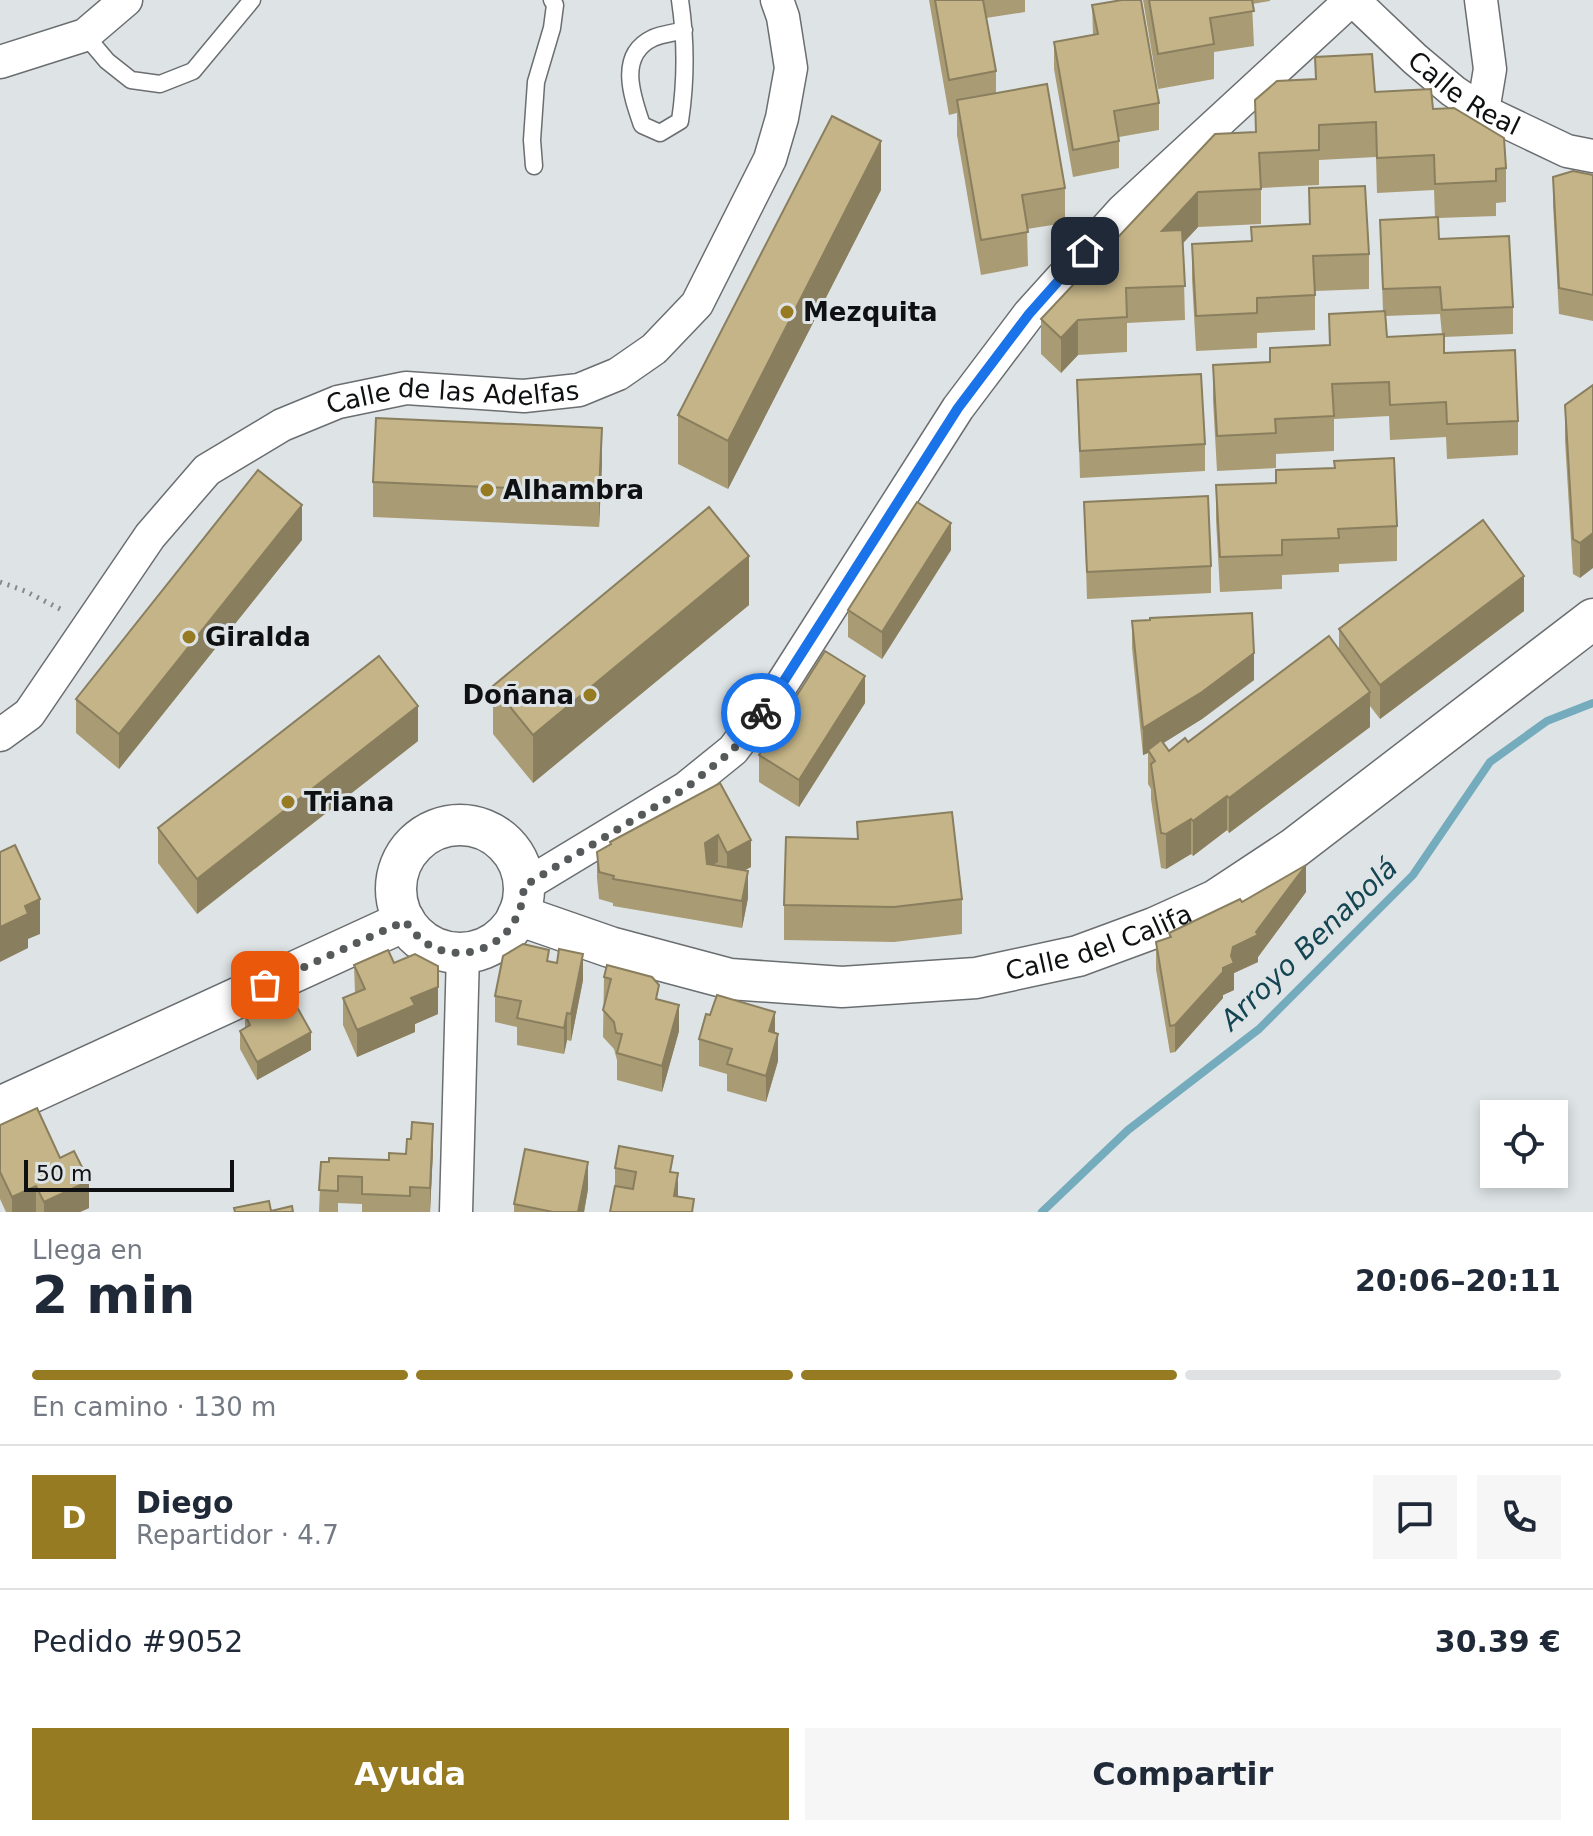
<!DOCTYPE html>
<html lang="es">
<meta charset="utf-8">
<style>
body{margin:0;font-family:"DejaVu Sans",sans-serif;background:#f6f6f7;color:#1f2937;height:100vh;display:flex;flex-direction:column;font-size:30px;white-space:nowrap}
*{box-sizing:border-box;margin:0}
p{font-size:26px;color:#747a83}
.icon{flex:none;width:44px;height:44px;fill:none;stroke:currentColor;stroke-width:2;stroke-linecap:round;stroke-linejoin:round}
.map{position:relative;height:1212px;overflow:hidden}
.drawer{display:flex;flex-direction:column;background:#fff;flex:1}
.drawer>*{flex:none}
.fabs{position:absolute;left:1480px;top:1100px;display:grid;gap:16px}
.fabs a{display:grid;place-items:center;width:88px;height:88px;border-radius:0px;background:#fff;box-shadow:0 4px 12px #0003;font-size:40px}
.scale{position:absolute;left:24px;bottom:20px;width:210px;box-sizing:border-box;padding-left:8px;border:4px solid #0e1011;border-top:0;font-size:22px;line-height:28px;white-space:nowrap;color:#0e1011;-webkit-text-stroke:6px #dee3e5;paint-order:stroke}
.pin{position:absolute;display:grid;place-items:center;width:68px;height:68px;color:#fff;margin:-34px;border-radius:16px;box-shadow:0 4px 12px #0006}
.courier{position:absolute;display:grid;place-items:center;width:80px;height:80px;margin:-40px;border:6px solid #1a73e8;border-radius:50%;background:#fff;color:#222;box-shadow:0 2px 10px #0007}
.headline em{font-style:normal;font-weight:700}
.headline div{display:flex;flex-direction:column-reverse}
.headline{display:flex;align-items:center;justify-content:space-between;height:136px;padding:0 32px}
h1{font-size:52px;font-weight:700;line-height:60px}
.bar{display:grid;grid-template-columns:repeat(4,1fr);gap:12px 8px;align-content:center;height:96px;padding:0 32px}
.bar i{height:10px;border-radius:6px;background:#e0e1e3}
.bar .current{background:#967b23}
.bar p{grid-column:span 4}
.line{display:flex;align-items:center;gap:20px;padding:0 32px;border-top:2px solid #e0e1e3}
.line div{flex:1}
.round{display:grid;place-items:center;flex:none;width:84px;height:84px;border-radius:0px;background:#f6f6f7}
.action{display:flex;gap:16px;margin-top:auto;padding:16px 32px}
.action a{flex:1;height:92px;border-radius:0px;background:#967b23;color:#fff;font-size:32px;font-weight:700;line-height:92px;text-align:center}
.action a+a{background:#f6f6f7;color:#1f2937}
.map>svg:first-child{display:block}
</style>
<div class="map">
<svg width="1593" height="1212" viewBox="0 0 1593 1212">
<rect width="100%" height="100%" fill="#dee3e5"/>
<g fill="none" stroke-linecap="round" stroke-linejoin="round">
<path stroke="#75acbd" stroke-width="8" d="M1042,1212l86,-82 131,-101 154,-154 77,-113 57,-41 46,-18"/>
<defs>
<g id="service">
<path d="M680,0c6,40 6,81 0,121l-20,12 -18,-8c-10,-29 -25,-70 11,-87 9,-4 21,-5 31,-8"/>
<path d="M85,35l22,26 24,19 29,4 33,-13 59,-71"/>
<path d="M534,166l-2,-26 4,-58 16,-54 3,-23 -3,-5"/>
</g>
<g id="minor">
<path id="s1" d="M1353,0l62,59 38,32 30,20 84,40 26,5"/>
<path d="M1481,0l9,69 -7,42"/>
<path d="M0,62l85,-27 41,-35"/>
<path id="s2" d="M0,735l29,-21 121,-178 57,-66 75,-45 56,-23 68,-14 118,8 55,-6 39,-16 36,-25 43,-45 73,-145 12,-41 9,-50 -8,-51 -6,-17"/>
<path d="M524,886l162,-98 47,-38 42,-55 183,-287 71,-94 94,-104 228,-210"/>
<path d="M456,1212l7,-259"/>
</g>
<g id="tertiary">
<circle cx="460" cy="889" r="64"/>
<path id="s3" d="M518,915l92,32 120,32 112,8 134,-9 102,-22 76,-28 62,-28 77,-51 300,-230"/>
<path d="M0,1107l405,-186"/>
</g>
</defs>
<use href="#service" stroke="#6a6e70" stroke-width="19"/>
<use href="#minor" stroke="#6a6e70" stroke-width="35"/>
<use href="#tertiary" stroke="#6a6e70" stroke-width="43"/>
<path stroke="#85898a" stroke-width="5" stroke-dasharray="2 6" stroke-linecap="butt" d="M0,582l25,9 39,20"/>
<use href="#service" stroke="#fff" stroke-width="16"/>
<use href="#minor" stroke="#fff" stroke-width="32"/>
<use href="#tertiary" stroke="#fff" stroke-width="40"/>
</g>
<g fill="#a99b74" fill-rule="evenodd">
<path d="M929,0h96v12l-39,6 10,53v22l69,95v35l-38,6 1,37 -47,9 -24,-140v-22l-8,2z"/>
<path d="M1143,0h127v1l-18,3 2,42 -40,6v27l-56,10z"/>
<path d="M1092,5l67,98v27l-40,7v31l-46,9 -19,-108v-27l39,-7z"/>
<path d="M1315,57l60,35 58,17 73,59v34l-10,1v13l-58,2 1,21 74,68v27l-69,3v16l74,68v34l-71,4 -1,-22 -56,3 -1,-24 -55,3v32l-58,3v14l-59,3 -4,-71v-35l57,-3 59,-17v-31l54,-3 -3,-91 55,-3 -1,-27 -57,3 -1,-36 -57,3v25l-58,3v36l-63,3 -15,16 2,77 -58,3v29l-49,3 -17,18 -20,-19v-35l214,-187v-32l60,-21zM1440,314l2,21 -55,2 -2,-21z"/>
<path d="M1593,175v146l-34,-7 -6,-110v-27z"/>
<path d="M1309,188l60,66v35l-54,2v39l-58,3v15l-61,3 -4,-72v-35l59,-3 58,-17z"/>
<path d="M881,190l-153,299 -50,-25v-49z"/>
<path d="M1077,380l128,64v27l-125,7z"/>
<path d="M1593,385l-13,193 -7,-4 -8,-134v-35z"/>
<path d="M1334,461l63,65v35l-58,3v8l-57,3v14l-62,3 -4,-72v-35l60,-2 58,-15z"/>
<path d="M602,463l-3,64 -226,-10v-35z"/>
<path d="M1084,502l127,64v27l-124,6z"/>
<path d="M302,540l-183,229 -43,-36v-34z"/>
<path d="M951,550l-69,109 -34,-22v-27z"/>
<path d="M749,605l-216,178 -40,-49v-48z"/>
<path d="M1524,611l-144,108 -10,-13v21l-141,106 -2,-3 -34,26 -2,-2 -25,15 -5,-1 -10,-69v-10l-3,-5v-31l-5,2 -11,-107v-27l122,59 -52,39 -39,24 6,8 19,-9 151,-93v-20z"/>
<path d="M865,703l-66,104 -40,-25v-27z"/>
<path d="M418,741l-221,173 -39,-51v-35z"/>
<path d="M720,783l31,84 -7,3 4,28 -6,30 -129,-22v-3l-14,-4 -2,-21v-26l13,-7v-3z"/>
<path d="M1306,892l-48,65v5l-24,11v17l-11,5v3l-48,54 -5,1 -14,-84v-27l13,-4v-5l73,-31z"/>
<path d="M962,899v35l-68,8 -110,-2v-35z"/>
<path d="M549,962l34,18 -12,61 -4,-1 -3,14 -47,-9v-18l-22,-5v-26z"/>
<path d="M394,963l44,51 -23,10v8l-58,25 -14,-32v-27l12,-5 -1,-28z"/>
<path d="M607,965l52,35 20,31 -17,61 -45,-12v-20l-3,-11 -11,-12 1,-60z"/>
<path d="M245,1015l66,35 -54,30 -17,-31v-18l5,-3z"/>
<path d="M775,1033l3,28 -12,41 -39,-11v-17l-28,-8v-27z"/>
<path d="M0,1125l60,33 29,50 -9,4h-74l-6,-13z"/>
<path d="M433,1150l-3,62h-68v-8l-24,-1v9h-19l2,-50 68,-2 17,-6z"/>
<path d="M615,1168l58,4 5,25 16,15 -79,-26z"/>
<path d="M588,1189l-4,23h-70v-8z"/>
</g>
<g fill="#897e5e">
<path d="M881,141v49l-153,299v-48z"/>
<path d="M1198,192v35l-36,39v-35z"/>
<path d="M1078,320v35l-17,18v-35z"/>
<path d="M602,428v35l-3,64v-35z"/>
<path d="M302,505v35l-183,229v-35z"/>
<path d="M951,523v27l-69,109v-27z"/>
<path d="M1593,533v35l-13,10v-35z"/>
<path d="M749,556v49l-216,178v-48z"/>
<path d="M1524,576v35l-144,108v-34z"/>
<path d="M1254,653v27l-52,39 -53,33 -1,-2v3l-5,2v-27z"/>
<path d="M865,676v27l-66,104v-27z"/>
<path d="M1370,692v35l-141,106v-35z"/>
<path d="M418,706v35l-221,173v-35z"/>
<path d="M1227,796v34l-34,26v-35z"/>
<path d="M1191,819v35l-25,15v-35z"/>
<path d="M718,835v27l-13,7v-26z"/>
<path d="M751,840v27l-24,13v-27z"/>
<path d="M1306,865v27l-48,65v5l-24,11v17l-11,5v3l-48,54v-27l56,-69 2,-9 23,-15z"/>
<path d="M748,871v27l-6,30v-27z"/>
<path d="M40,899v35l-12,5v9l-28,14v-35l25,-21z"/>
<path d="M583,954v26l-12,61v-27z"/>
<path d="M438,966v48l-23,10v8l-58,25v-27l54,-32z"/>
<path d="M679,1005v26l-17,61v-26z"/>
<path d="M775,1012v27l-6,-8z"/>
<path d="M567,1013v27l-3,14v-26z"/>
<path d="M311,1032v18l-54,30v-18z"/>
<path d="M778,1034v27l-12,41v-26z"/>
<path d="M433,1124v26l-3,62v-24z"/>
<path d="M588,1162v27l-4,23h-6z"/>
<path d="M678,1173v27l-4,-4z"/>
<path d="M89,1181v27l-9,4h-36v-10z"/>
<path d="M36,1186v26h-24v-15z"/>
</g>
<g fill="#c4b487" stroke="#897e5e" stroke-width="2">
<path d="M935,0h48l13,71 -47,9z"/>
<path d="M1122,0h19l18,103 -45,8 5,30 -46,9 -19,-108 44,-8 -6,-29z"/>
<path d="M1149,0h103l2,11 -44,7 4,26 -56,10z"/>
<path d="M1372,54l3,38 56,-3 2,20 21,-1 50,30 2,30 -10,1v12l-61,3 -1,-29 -57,3 -1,-36 -57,3v25l-60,3 2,36 -63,3 -36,39 20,-1 3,56 -59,2 1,29 -49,3 -17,18 -20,-19 174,-185 41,-2 -1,-32 22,-19 39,-2 -1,-22z"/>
<path d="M1047,84l18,104 -43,7 6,37 -47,8 -24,-140z"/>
<path d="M832,116l49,25 -153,300 -50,-26z"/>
<path d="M1573,171l20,4v120l-34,-7 -6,-111z"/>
<path d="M1365,186l4,68 -56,2 2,39 -58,3v15l-61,3 -4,-72 60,-3 -1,-14 59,-3 -1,-36z"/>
<path d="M1438,217l1,22 70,-3 4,71 -71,3 -2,-23 -57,2 -3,-69z"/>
<path d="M1385,311l2,26 57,-3v19l71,-3 3,71 -71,3 -1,-22 -56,3 -1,-23 -57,2 2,32 -59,3 1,14 -59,3 -4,-71 57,-3v-14l60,-3 -1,-31z"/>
<path d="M1201,374l4,70 -125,7 -3,-71z"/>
<path d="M1593,385v148l-13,10 -7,-4 -8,-134z"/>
<path d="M376,418l226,10 -3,64 -226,-10z"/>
<path d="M1394,458l3,68 -59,3 1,9 -57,2v15l-62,2 -4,-72 60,-2v-13l59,-2 -1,-7z"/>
<path d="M258,470l44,35 -183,229 -43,-35z"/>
<path d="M1208,496l3,70 -124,6 -3,-70z"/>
<path d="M917,502l34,21 -69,109 -34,-22z"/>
<path d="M709,507l40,49 -216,179 -40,-49z"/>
<path d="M1483,520l41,56 -144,109 -41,-56z"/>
<path d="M1252,613l2,40 -52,39 -59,36 -11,-107 18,-1v-2z"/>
<path d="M1329,636l41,56 -141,106 -2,-2 -34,25 -2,-2 -25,15 -5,-1 -10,-69 4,-3 -7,-11 13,-10 8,11 16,-13 3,4z"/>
<path d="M825,651l40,25 -66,104 -40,-25z"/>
<path d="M379,656l39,50 -221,173 -39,-51z"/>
<path d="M720,783l31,57 -24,13 -9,-18 -13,8 2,21 41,7 -6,30 -129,-22 1,-3 -15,-4 -2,-20 14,-8 -1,-2z"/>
<path d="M952,812l10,87 -68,8 -110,-2 2,-68 72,2 -1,-17z"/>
<path d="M15,845l25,54 -15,7 3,8 -28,13v-75z"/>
<path d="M1306,865l-50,67 2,3 -25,12 -2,9 3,7 -11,5v4l-48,53 -5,1 -14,-84 15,-5 -2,-4 71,-34 2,3z"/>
<path d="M523,944l26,6 -2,11 10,2 2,-14 24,5 -12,60 -4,-1 -3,15 -47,-10 4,-17 -26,-5 8,-40z"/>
<path d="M388,950l6,13 21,-9 23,12v21l-27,11 4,7 -58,25 -14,-32 22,-9 -11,-24z"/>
<path d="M607,965l45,12 7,8 -3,14 23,6 -17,61 -45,-13 5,-19 -6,-1 -2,-11 -11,-12 8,-31 -7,-2z"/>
<path d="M717,995l58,17 -6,19 9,3 -12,42 -39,-12 5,-15 -33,-10 7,-25 4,1z"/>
<path d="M280,996l5,9 8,-5 18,32 -54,30 -17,-31 10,-6 -5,-10z"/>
<path d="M37,1108l23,50 14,-7 15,30 -45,21 -8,-16 -24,11 -12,-25v-47z"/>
<path d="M412,1122l21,2 -3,64 -20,-1v9l-48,-2v-17l-24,-1v15l-19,-1 2,-28h8v-4l60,2v-7l17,1 1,-15h4z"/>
<path d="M619,1146l54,10 -3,16 8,1 -4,23 20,3 -2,13h-82l5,-26 18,3 3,-17 -21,-4z"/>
<path d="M525,1149l63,13 -10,50h-25l-39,-8z"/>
<path d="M269,1201l2,10 21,-5 1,6h-58l-1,-4z"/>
</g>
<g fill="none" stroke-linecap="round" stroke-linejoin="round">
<path stroke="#575a5b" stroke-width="8" stroke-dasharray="0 14.4" d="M265,985l140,-64c6,8 12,16 21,22 31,21 76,7 91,-27 5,-9 6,-20 7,-30l162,-98 47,-38 28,-37"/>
<path stroke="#1a73e8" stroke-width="10" d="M761,713l14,-18 183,-287 71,-94 56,-63"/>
</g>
<g fill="#967b23" stroke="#dee3e5" stroke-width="3">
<circle cx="787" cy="312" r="8"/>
<circle cx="487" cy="490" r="8"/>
<circle cx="189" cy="637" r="8"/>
<circle cx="590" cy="695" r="8"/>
<circle cx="288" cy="802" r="8"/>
</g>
<g text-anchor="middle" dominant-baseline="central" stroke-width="6" stroke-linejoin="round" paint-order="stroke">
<g font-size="26" fill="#0e1011" stroke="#dee3e5">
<text stroke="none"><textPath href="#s1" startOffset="146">Calle Real</textPath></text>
<text stroke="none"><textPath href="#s2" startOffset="602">Calle de las Adelfas</textPath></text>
<text stroke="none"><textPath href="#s3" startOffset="596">Calle del Califa</textPath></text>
</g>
<g font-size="26" font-weight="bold" fill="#0e1011" stroke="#dee3e5" text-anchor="start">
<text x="803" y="312">Mezquita</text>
<text x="503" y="490">Alhambra</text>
<text x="205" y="637">Giralda</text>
<text x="574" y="695" text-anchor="end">Doñana</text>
<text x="304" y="802">Triana</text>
</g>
<g font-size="28" font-style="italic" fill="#144552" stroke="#dee3e5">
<text transform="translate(1309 944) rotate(-44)">Arroyo Benabolá</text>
</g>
</g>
</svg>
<div class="fabs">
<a><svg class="icon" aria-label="locate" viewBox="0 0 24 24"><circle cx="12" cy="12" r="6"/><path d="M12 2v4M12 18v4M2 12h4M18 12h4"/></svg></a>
</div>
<div class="scale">50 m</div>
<div class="pin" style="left:265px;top:985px;background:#ea580c"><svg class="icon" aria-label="bag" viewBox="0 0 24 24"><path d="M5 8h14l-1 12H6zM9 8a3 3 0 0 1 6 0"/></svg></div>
<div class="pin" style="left:1085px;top:251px;background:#1f2937"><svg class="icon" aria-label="home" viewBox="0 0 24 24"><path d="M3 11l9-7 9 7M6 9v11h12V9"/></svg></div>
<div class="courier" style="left:761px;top:713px"><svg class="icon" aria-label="bike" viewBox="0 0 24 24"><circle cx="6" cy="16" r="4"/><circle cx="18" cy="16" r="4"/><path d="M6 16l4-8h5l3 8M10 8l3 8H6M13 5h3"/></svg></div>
</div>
<section class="drawer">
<div class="headline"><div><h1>2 min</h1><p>Llega en</p></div><em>20:06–20:11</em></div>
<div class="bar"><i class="current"></i><i class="current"></i><i class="current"></i><i></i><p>En camino · 130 m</p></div>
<div class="line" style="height:144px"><b class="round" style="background:#967b23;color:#fff">D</b><div><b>Diego</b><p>Repartidor · 4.7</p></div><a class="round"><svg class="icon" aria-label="chat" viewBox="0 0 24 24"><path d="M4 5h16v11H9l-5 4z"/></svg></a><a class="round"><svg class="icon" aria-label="phone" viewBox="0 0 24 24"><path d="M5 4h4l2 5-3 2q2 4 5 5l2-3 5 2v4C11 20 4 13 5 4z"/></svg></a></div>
<div class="line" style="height:104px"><div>Pedido #9052</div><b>30.39 €</b></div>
<div class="action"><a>Ayuda</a><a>Compartir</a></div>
</section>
